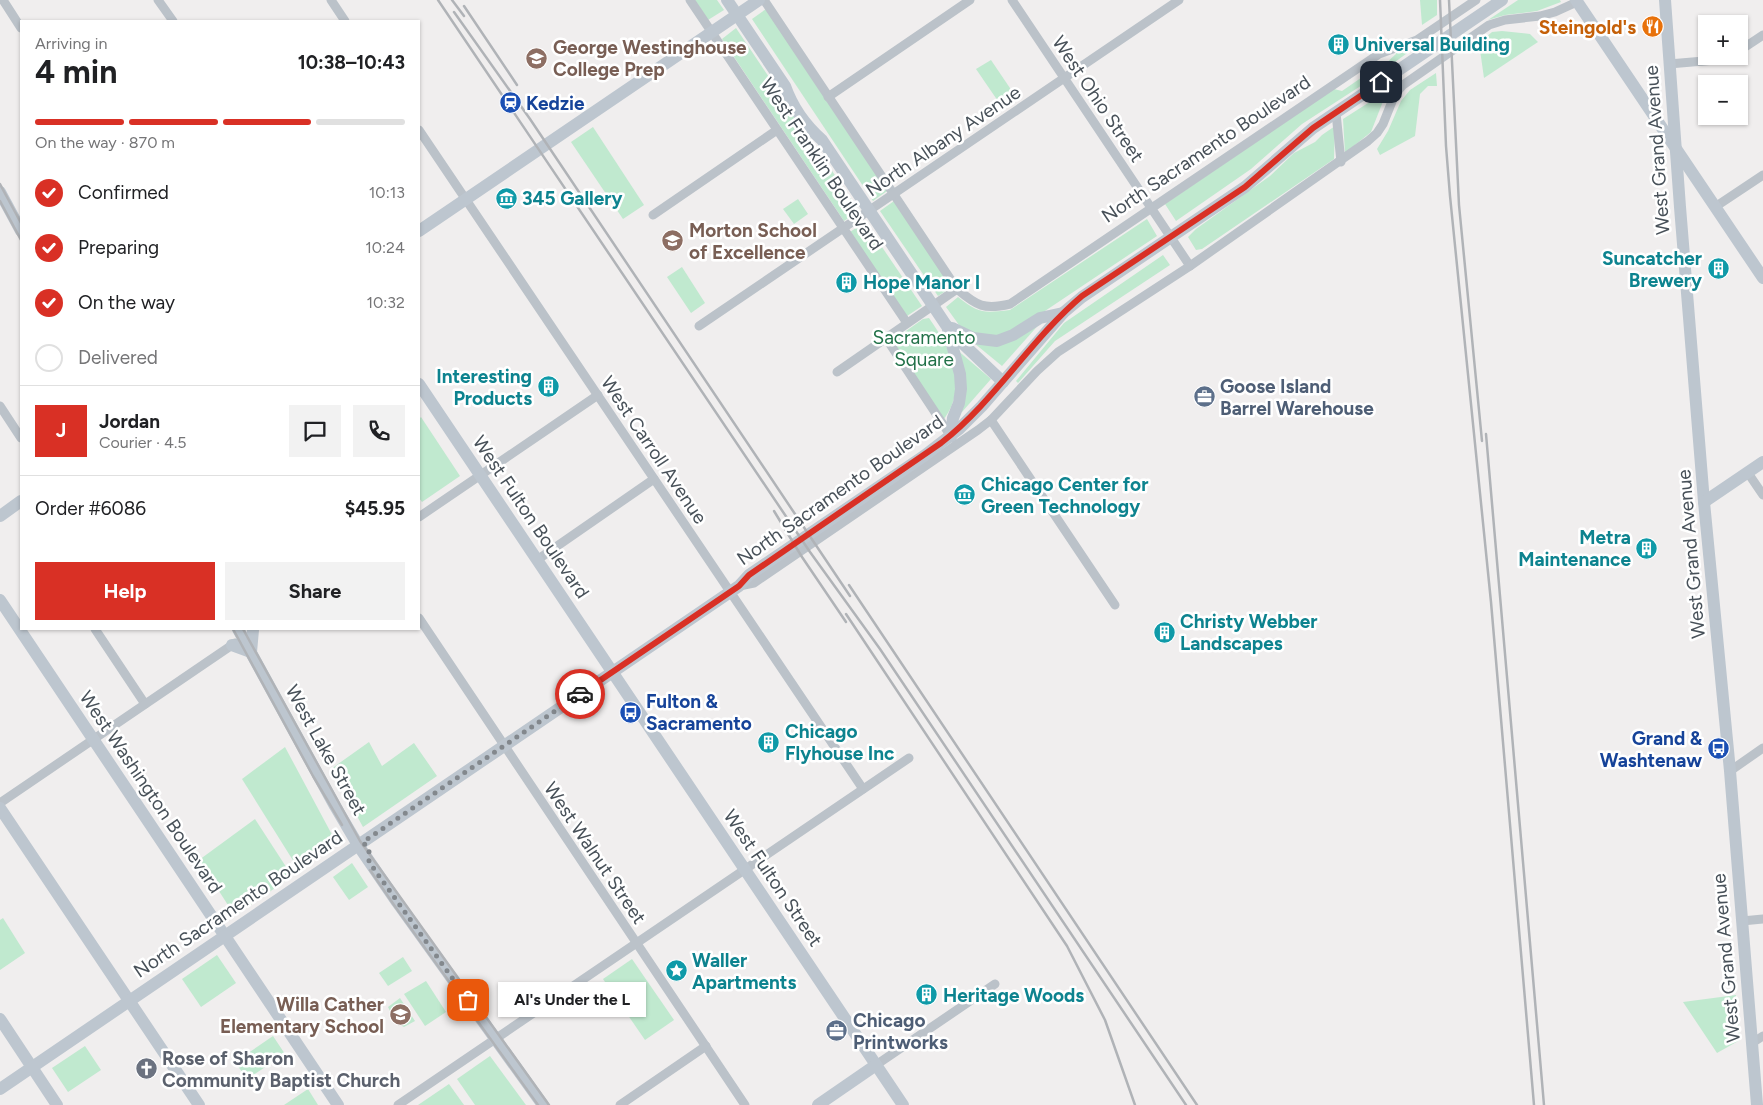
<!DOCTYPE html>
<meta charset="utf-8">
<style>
body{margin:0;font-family:Figtree,sans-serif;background:#f2f2f2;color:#202124;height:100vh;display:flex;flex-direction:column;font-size:19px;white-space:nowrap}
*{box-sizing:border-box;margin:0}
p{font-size:16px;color:#757577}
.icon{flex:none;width:28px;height:28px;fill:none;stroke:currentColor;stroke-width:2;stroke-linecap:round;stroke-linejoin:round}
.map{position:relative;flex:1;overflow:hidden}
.sheet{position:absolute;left:20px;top:20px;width:400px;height:610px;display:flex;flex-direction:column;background:#fff;border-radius:0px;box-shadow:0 1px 4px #0004}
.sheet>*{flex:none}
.buttons{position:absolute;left:1698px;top:15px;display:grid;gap:10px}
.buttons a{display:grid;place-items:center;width:50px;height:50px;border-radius:0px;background:#fff;box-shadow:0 1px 4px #0004;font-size:25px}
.pin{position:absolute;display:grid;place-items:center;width:42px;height:42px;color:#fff;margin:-21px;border-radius:10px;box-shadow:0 2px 8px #0006}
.courier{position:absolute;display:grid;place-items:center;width:50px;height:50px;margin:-25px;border:4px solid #d93025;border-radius:50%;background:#fff;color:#222;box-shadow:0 1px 6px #0007}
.bubble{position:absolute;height:35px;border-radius:0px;background:#fff;box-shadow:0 1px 4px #0004;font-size:16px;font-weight:700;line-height:35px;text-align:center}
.summary em{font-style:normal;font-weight:700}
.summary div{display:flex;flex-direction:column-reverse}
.summary{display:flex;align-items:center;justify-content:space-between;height:85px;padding:0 15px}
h1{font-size:32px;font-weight:700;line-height:38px}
.bar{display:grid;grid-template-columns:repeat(4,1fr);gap:8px 5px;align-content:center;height:60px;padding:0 15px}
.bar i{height:6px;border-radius:4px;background:#e0e0e0}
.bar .on{background:#d93025}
.bar p{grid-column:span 4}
.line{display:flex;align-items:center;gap:12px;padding:0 15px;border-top:1px solid #e0e0e0}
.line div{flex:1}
.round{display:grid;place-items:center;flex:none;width:52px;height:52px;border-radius:0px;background:#f2f2f2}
ol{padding:0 15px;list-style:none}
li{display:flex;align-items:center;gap:15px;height:55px}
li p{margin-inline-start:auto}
li .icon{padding:5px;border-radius:50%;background:#d93025;color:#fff;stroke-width:4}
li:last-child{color:#757577}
li i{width:28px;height:28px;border:2px solid #e0e0e0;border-radius:50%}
.button{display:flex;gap:10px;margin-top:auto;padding:10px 15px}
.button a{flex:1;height:58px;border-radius:0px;background:#d93025;color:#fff;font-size:20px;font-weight:700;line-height:58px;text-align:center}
.button a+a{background:#f2f2f2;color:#202124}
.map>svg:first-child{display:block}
</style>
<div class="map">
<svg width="1763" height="1105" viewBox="0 0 1763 1105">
<rect width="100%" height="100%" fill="#f0eeee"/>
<g fill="#c0e9cf">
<path d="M695,0h22l7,10 -16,10z"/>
<path d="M1420,0h17v15l-15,10z"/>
<path d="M1518,0h42l1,2 -24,9 -32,4 -17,5z"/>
<path d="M766,9l121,182 -14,10 -121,-182z"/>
<path d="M736,28l123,183 -15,10 -122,-182z"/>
<path d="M1502,31l28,3 8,8 -54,36 -5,-35 13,-11z"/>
<path d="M1421,43l-48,35 -71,46 -51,45 -75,52 -11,-17 169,-115 8,2 29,-20c11,1 17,-11 25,-17v-3z"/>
<path d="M991,60l25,37 -14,10 -26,-38z"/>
<path d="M1436,73l1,13h-9l-8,8 -5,42 -35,19 -3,-6 11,-18 13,-30 9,-11z"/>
<path d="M1387,91l-16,41 -26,21 -2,-34z"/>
<path d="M1335,126l-1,33 -132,90 -6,1 -8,-13 8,-8 74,-53 24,-23 21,-11 7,-7z"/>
<path d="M593,127l51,78 -21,14 -52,-77z"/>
<path d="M798,199l10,15 -14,10 -11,-15z"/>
<path d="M894,201l58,86 -14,9 -58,-85z"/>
<path d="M1147,219l10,17 -124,83 -28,16 -15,3 -20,-5 -11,-8 -13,-18 12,-10c22,17 25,16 52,13z"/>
<path d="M865,222l57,84 -15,10 -57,-84z"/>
<path d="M1163,255l7,10 -115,76 -37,42 -2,-2 48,-58z"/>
<path d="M682,267l23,36 -14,10 -24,-36z"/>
<path d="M929,318c21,30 40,67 15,101l-52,-78 31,-22z"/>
<path d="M1042,321l-40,45 -28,-23z"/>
<path d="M956,349l35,30 -29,33z"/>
<path d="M421,417l39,59 -38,26 -3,-4v-79z"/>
<path d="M369,742l13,24 32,-23 23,33 -74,51 -32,-58z"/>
<path d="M285,747l52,97 -38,26 -57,-91z"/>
<path d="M255,819l37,57 -57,40 -36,-56z"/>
<path d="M352,863l16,24 -19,13 -16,-23z"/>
<path d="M3,918l22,35 -25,17v-50z"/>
<path d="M217,955l19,28 -35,24 -19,-28z"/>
<path d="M403,957l9,14 -24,15 -9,-13z"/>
<path d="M632,959l42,61 -29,20 -42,-61z"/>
<path d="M426,981l20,31 -21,14 -21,-32z"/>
<path d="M1736,995l4,45 -23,13 -34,-51z"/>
<path d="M400,998l15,23 -11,6 -8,-4 -8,-16z"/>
<path d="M273,1036l12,18 -38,25 -12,-17z"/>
<path d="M85,1046l16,24 -33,22 -16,-24z"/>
<path d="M490,1056l36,49h-51l-18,-26z"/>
<path d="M449,1084l15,21h-46z"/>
<path d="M308,1089l10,16h-34z"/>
</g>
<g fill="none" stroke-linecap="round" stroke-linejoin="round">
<g stroke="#bbc2c9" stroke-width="9">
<path d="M3,0l18,28"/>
<path d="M158,0l15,21"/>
<path d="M331,0l14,21"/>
<path d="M690,0l217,323"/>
<path d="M764,0l193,289c20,17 27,21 53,15l369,-250 38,-14 59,-40"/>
<path d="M1012,0l178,266"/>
<path d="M1739,51l24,-16"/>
<path d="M1669,64l58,-5 4,-3"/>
<path d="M828,97l142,-97"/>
<path d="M1336,113l5,49"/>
<path d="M419,130l444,659"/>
<path d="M1715,207l48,-32"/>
<path d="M653,215l124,-85"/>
<path d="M699,326l480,-326"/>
<path d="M886,338l66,100"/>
<path d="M837,372l120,-83"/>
<path d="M0,406l21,32"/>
<path d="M991,420l124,185"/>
<path d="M1748,473l15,22"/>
<path d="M419,517l179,-122"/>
<path d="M537,560l117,-81"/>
<path d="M739,586l15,-3 224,-153 13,-10 46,-49 21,-19 132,-86 178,-125 9,-8 6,-9 12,-30 8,-9 86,-60 16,-5 35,-4 15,-4 22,-10"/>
<path d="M419,618l326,487"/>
<path d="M95,629l50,75"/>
<path d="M1730,771l33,-23"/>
<path d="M0,803l235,-160"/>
<path d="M1742,921l21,-2"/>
<path d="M1752,1043l11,-7"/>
<path d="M876,1065l119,-81"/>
<path d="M398,1105l511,-347"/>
<path d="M620,1105l86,-59"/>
</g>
<g stroke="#bdc6cf" stroke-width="12">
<path d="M727,0l58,86c7,20 20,39 37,54l124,185 14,16 43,41"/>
<path d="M1576,0l187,278"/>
<path d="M1665,0l15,207 24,295 26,269 27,334"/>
<path d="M0,192l21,39"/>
<path d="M419,231l340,-231"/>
<path d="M952,328l21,10 24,3 16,-6 27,-17 23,-5"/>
<path d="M948,330l12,44 1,15 -2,14 -6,15 -2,18"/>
<path d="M419,384l484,721"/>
<path d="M1704,502l59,-40"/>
<path d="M0,516l21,-15"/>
<path d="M0,600l338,505"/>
<path d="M238,629l97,177 23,39 39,57 146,203"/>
<path d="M232,645l19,7 2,-22"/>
<path d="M0,808l199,297"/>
<path d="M0,1019l57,86"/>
<path d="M0,1089l739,-503 10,-11 175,-119 35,-27 23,-23 81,-93 19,-16 163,-110 68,-59 189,-128"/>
<path d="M818,1105l58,-40"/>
</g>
<g stroke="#b0b3b7" stroke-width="2.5">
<path d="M438,0l372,552 70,97 306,456"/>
<path d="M452,0l12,16"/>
<path d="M1440,0l6,146 4,50 41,406 43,503"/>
<path d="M1449,0l10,205 23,236"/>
<path d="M464,6l53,79"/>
<path d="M454,12l76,107 320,477"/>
<path d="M0,184l21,39"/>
<path d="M0,201l21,39"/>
<path d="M1486,434l58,671"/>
<path d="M774,511l28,46 44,65"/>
<path d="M849,585l348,520"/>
<path d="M846,614l221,332 38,74 30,85"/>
<path d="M233,629l80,147 29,49"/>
<path d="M243,629l117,212 189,264"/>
<path d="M370,870l24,35 144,200"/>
</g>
</g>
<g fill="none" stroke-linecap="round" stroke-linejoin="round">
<path stroke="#83888d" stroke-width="5" stroke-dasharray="0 9" d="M468,1000l-99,-138v-12l-6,-8 217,-148"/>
<path stroke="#d93025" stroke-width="6" d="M580,694l159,-108 10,-11 192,-132c54,-42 89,-103 141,-147l163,-109 68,-59 68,-46"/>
</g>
<defs>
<symbol id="restaurant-disc" viewBox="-11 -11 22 22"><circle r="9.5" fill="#e8710a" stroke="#fff"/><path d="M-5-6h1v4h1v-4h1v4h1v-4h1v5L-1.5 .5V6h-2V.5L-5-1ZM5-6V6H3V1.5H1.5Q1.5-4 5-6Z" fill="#fff"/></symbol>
<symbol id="building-disc" viewBox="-11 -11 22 22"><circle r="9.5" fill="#0f9aa8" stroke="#fff"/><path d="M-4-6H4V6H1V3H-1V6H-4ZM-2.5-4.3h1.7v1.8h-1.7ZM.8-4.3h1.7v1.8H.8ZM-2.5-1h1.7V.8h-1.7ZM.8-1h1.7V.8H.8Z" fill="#fff"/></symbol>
<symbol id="school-disc" viewBox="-11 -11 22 22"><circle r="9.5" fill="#8d6e63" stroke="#fff"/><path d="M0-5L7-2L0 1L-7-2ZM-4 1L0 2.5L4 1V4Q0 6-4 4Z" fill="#fff"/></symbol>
<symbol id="station-disc" viewBox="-11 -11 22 22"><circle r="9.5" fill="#1a4fb4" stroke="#fff"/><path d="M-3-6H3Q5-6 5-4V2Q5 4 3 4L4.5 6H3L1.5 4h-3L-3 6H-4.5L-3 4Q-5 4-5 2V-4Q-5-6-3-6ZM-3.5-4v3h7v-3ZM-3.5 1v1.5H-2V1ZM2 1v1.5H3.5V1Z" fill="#fff"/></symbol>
<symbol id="museum-disc" viewBox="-11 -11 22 22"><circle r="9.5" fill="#0f9aa8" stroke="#fff"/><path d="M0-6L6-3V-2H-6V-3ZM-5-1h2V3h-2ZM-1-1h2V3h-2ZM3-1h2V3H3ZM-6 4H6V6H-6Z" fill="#fff"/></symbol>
<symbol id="office-disc" viewBox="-11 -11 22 22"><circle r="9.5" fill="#5c6f8a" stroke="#fff"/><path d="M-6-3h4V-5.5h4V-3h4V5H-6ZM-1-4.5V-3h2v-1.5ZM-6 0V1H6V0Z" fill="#fff"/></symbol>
<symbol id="bus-disc" viewBox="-11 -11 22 22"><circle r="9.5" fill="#1a4fb4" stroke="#fff"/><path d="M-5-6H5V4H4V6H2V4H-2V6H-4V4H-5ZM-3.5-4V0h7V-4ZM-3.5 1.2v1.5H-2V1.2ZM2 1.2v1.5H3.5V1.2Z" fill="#fff"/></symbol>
<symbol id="sight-disc" viewBox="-11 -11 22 22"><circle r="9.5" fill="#0f9aa8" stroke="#fff"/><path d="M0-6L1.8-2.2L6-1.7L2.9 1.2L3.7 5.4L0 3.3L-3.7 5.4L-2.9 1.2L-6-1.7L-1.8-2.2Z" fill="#fff"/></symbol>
<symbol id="church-disc" viewBox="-11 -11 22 22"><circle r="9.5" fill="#6b7280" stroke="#fff"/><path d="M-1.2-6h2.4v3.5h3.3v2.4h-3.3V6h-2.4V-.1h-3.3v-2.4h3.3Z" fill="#fff"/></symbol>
</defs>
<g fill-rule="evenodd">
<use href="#restaurant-disc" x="1640" y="14" width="25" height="25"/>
<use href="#building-disc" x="1326" y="32" width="25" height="25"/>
<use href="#school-disc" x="524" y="46" width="25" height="25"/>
<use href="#station-disc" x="498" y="90" width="25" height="25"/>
<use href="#museum-disc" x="494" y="186" width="25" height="25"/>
<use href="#school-disc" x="660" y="228" width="25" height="25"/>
<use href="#building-disc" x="1706" y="256" width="25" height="25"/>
<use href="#building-disc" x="834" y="270" width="25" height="25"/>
<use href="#building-disc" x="536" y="374" width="25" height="25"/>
<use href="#office-disc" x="1192" y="384" width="25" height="25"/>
<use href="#museum-disc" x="952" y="482" width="25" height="25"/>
<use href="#building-disc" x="1634" y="536" width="25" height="25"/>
<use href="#building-disc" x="1152" y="620" width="25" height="25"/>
<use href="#bus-disc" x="618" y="700" width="25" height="25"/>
<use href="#building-disc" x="756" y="730" width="25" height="25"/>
<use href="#bus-disc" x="1706" y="736" width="25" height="25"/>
<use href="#sight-disc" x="664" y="958" width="25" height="25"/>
<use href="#building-disc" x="914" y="982" width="25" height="25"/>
<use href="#school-disc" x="388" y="1002" width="25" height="25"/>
<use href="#office-disc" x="824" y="1018" width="25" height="25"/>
<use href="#church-disc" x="134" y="1056" width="25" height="25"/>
</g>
<g text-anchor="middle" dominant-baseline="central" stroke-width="5" stroke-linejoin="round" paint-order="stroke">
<g font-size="19" font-weight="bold" fill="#c56008" stroke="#fff" text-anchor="end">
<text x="1636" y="27">Steingold's</text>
</g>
<g font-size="19" font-weight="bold" fill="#0d838f" stroke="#fff" text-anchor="start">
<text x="1354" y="44">Universal Building</text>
<text x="522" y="198">345 Gallery</text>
<text x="1702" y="258" text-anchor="end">Suncatcher<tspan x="1702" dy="22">Brewery</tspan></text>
<text x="863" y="282">Hope Manor I</text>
<text x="532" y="376" text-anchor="end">Interesting<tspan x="532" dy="22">Products</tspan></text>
<text x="981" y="484">Chicago Center for<tspan x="981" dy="22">Green Technology</tspan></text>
<text x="1631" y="537" text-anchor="end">Metra<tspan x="1631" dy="22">Maintenance</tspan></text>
<text x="1180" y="621">Christy Webber<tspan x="1180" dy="22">Landscapes</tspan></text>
<text x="785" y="731">Chicago<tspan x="785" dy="22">Flyhouse Inc</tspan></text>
<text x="692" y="960">Waller<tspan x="692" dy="22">Apartments</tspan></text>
<text x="943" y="995">Heritage Woods</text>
</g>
<g font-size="19" font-weight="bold" fill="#785e54" stroke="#fff" text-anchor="start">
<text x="553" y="47">George Westinghouse<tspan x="553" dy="22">College Prep</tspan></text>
<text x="689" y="230">Morton School<tspan x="689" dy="22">of Excellence</tspan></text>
<text x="384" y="1004" text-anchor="end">Willa Cather<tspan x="384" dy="22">Elementary School</tspan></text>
</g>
<g font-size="19" fill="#485159" stroke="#fff">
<text transform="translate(1098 99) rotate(56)">West Ohio Street</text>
<text transform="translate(943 141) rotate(-34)">North Albany Avenue</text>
<text transform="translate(1206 149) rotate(-34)">North Sacramento Boulevard</text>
<text transform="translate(1657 150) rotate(-94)">West Grand Avenue</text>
<text transform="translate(822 164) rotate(56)">West Franklin Boulevard</text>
<text transform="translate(654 450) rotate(56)">West Carroll Avenue</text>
<text transform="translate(840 490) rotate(-35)">North Sacramento Boulevard</text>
<text transform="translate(531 517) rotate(56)">West Fulton Boulevard</text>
<text transform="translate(1691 554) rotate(-95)">West Grand Avenue</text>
<text transform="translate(326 750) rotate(61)">West Lake Street</text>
<text transform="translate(151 792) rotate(56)">West Washington Boulevard</text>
<text transform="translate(595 853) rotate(56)">West Walnut Street</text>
<text transform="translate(773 878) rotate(56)">West Fulton Street</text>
<text transform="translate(238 904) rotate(-34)">North Sacramento Boulevard</text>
<text transform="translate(1726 958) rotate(-95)">West Grand Avenue</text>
</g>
<g font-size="19" font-weight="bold" fill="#164399" stroke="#fff" text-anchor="start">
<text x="526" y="103">Kedzie</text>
<text x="646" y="701">Fulton &amp;<tspan x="646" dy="22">Sacramento</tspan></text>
<text x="1702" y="738" text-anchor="end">Grand &amp;<tspan x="1702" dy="22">Washtenaw</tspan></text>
</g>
<g font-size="19" fill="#217148" stroke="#fff">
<text x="924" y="337">Sacramento<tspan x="924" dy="22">Square</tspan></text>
</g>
<g font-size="19" font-weight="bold" fill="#4e5e75" stroke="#fff" text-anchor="start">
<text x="1220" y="386">Goose Island<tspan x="1220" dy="22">Barrel Warehouse</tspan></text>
<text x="853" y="1020">Chicago<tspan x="853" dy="22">Printworks</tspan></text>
</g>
<g font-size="19" font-weight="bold" fill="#5b616d" stroke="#fff" text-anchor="start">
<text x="162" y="1058">Rose of Sharon<tspan x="162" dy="22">Community Baptist Church</tspan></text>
</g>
</g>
</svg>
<div class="buttons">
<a>+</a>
<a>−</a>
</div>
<div class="pin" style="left:468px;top:1000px;background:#ea580c"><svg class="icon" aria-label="bag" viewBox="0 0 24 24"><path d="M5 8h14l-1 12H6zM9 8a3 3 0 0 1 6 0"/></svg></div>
<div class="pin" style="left:1381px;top:82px;background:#1f2937"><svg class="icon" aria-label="home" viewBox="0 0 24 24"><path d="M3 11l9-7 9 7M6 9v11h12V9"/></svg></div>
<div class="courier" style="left:580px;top:694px"><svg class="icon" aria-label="car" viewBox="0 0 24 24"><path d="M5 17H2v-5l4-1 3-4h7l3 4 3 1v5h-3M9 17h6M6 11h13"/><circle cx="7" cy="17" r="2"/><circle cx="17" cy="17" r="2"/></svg></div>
<div class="bubble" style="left:498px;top:982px;width:148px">Al's Under the L</div>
<section class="sheet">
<div class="summary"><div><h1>4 min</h1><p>Arriving in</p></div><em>10:38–10:43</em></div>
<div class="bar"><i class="on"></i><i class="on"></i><i class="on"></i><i></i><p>On the way · 870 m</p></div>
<ol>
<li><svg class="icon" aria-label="check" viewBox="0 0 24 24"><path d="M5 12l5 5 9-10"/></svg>Confirmed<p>10:13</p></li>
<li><svg class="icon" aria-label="check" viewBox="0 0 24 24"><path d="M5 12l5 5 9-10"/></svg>Preparing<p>10:24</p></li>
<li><svg class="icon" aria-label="check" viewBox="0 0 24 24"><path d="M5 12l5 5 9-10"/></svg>On the way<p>10:32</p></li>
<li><i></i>Delivered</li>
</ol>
<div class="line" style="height:90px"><b class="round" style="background:#d93025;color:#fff">J</b><div><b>Jordan</b><p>Courier · 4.5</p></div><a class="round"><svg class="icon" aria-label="chat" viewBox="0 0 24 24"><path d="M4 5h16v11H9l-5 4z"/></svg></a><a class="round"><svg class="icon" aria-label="phone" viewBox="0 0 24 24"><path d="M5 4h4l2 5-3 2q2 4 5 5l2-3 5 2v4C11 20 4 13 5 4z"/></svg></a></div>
<div class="line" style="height:65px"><div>Order #6086</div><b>$45.95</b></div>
<div class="button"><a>Help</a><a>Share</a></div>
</section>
</div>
